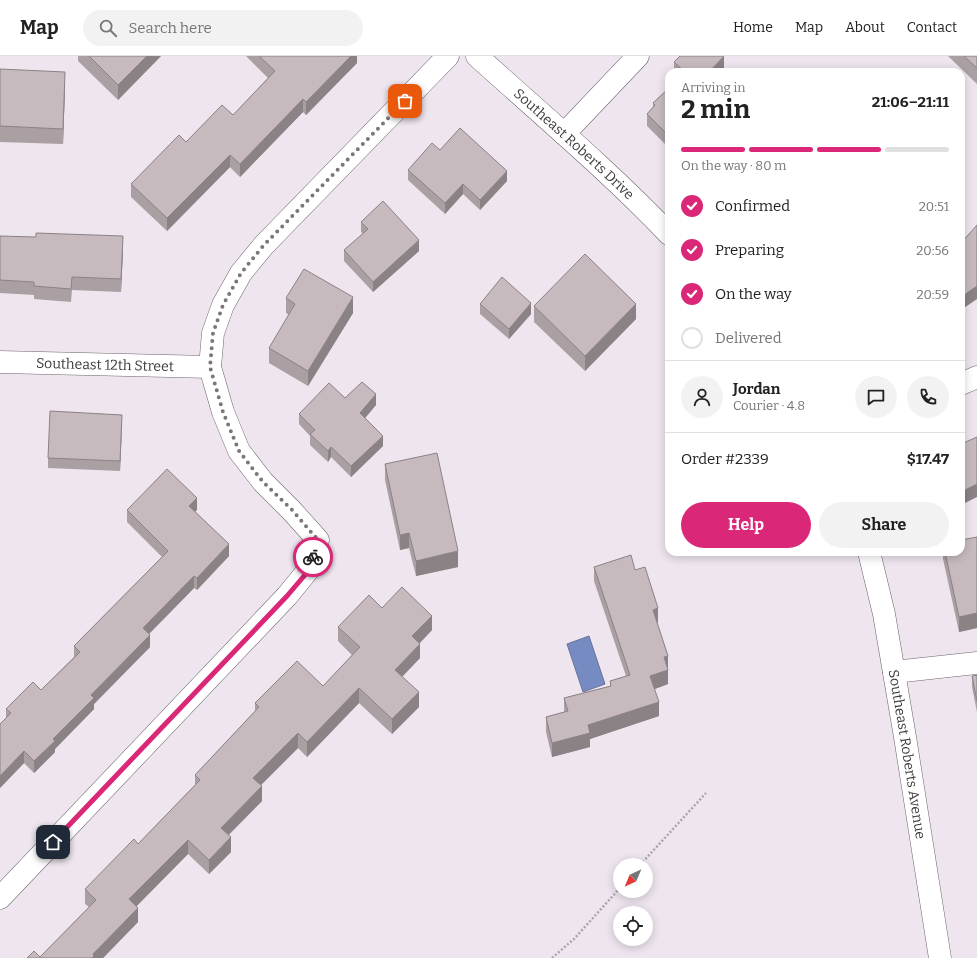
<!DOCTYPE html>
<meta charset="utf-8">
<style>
body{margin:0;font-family:Bitter,serif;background:#f2f2f2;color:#222;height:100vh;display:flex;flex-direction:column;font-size:15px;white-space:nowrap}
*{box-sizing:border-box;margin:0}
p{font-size:13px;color:#767676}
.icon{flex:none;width:22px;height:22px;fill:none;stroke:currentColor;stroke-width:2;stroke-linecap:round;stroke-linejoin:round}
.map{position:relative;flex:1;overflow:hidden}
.sheet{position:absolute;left:665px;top:12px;width:300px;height:488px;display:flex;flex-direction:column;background:#fff;border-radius:12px;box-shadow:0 2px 10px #0003}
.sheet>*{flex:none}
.needle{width:26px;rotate:224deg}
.tools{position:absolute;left:613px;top:802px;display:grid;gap:8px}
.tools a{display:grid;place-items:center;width:40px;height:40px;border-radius:50%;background:#fff;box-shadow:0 2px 10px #0003;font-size:20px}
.pin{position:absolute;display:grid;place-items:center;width:34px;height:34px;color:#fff;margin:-17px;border-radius:8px;box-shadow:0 2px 6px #0006}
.courier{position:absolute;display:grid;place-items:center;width:40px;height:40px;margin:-20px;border:3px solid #db2777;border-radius:50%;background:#fff;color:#222;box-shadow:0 1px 5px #0007}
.overview em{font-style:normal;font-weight:700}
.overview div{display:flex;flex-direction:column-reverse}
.overview{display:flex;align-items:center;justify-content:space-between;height:68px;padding:0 16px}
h1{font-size:26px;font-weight:700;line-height:30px}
.bar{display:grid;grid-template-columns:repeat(4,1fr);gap:6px 4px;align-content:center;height:48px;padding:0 16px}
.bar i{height:5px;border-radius:3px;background:#e0e0e0}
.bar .selected{background:#db2777}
.bar p{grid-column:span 4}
.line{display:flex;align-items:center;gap:10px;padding:0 16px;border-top:1px solid #e0e0e0}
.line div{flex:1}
.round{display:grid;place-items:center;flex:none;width:42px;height:42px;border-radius:21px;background:#f2f2f2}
ol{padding:0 16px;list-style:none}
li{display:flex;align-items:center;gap:12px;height:44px}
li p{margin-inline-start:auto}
li .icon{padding:4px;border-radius:50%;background:#db2777;color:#fff;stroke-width:4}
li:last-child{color:#767676}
li i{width:22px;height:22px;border:2px solid #e0e0e0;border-radius:50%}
.action{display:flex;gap:8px;margin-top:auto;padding:8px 16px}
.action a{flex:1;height:46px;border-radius:24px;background:#db2777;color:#fff;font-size:16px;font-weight:700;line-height:46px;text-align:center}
.action a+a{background:#f2f2f2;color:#222}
header{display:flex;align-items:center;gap:24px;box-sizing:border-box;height:56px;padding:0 20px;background:#fff;border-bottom:1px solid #e0e0e0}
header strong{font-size:19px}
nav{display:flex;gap:22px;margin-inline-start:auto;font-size:14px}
.search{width:280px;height:36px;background:#f2f2f2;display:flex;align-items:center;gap:10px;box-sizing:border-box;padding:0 14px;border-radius:22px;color:#767676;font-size:15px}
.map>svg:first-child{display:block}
</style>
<header>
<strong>Map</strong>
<div class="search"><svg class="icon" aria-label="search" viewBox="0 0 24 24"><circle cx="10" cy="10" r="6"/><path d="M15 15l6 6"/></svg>Search here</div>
<nav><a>Home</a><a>Map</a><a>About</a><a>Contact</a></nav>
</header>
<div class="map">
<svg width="977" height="902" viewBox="0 0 977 902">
<rect width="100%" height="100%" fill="#eee5ee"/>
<path fill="#778bc3" stroke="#66739b" d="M589,580l16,48 -22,8 -16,-48z"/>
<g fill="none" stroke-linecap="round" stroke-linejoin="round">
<defs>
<g id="minor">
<path d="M564,78l74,-78"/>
<path id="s1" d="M0,306l210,5"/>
<path d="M961,328l16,-7"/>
<path d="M894,616l83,-9"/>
<path d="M0,842l287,-302 22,-27 9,-29 -26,-29 -29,-29 -24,-31 -16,-39 -13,-45 3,-34 10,-28 18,-32 23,-28 184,-189"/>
</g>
<g id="tertiary">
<path id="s2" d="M477,0c64,58 132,115 192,178"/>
<path id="s3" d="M869,496l15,62 21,123 35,221"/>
</g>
</defs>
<use href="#minor" stroke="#6d656d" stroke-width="23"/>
<use href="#tertiary" stroke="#6d656d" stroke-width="23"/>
<g stroke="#aba4ab" stroke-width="2.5" stroke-dasharray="2 2" stroke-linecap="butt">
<path d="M640,809l66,-72"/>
<path d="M552,902l22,-19 46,-51"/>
</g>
<use href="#minor" stroke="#fff" stroke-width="22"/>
<use href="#tertiary" stroke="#fff" stroke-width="22"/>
</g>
<g fill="#aaa0a3">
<path d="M78,0h83l-43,44 -40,-39z"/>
<path d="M246,0h111v7l-51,52 -3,-3 -63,65 -10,-10 -63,64 -36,-34v-13l55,-42 47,-27 35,-37z"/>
<path d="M948,0h29v28z"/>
<path d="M674,6l50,6 -4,4h-46z"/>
<path d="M0,13l65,18 -2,57 -63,-2z"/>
<path d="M669,32v60l-22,-22v-12l6,-7v-4z"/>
<path d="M440,94l67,31 -27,29 -17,-16 -18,20 -37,-34v-10z"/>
<path d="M361,166l58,29 -46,41 -29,-31v-11l19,-16 -2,-2z"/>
<path d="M0,180l123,14 -2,42 -49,-2 -1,12 -37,-3v-4l-34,-2z"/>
<path d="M286,242l67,15 -45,73 -39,-23v-15l20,-33 -3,-2z"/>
<path d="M480,248l51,10 -22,25 -29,-25z"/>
<path d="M534,250l102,13 -51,52 -51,-49z"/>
<path d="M345,342l31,7 -11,13 18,28 -32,31 -20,-20 -3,5 -18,-17v-9l-11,-12v-10z"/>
<path d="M122,369l-2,46 -72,-3v-10z"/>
<path d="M385,408l73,103 -42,9 -7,-28 -9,2 -15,-70z"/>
<path d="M127,454h70l-2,1 34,45 -32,34 -3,-2 -45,46 1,13 -56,57v5l-39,40v3l-21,21 -10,-10 -24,25v-64l6,-6v-9l35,-19 33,-33v-11l88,-89 -35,-35z"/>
<path d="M977,481v91l-18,4 -16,-73v-7h18z"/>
<path d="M594,511l41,3 23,52h-1l11,34v28l-14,5 5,27 -69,23v8l-38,10 -6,-25v-15l18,-5v-14l46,-12v-5l16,-5 -32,-95z"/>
<path d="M382,552l50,22 -12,13v15l-18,19 17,30 -27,27 -33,-31 -52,54 -9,-9 -37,37 1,16 -33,34 2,17 -22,22 -21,-20 -52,52 2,16 -35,36h-76l13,-1 49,-50 -4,-3v-15l53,-45 57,-59v-10l60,-64v-8l68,-17 29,-31 -14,-14v-14z"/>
<path d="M977,619v37l-5,-25v-11z"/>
</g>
<g fill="#8b8285">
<path d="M147,0h14l-43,44v-15z"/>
<path d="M351,0h6v7l-51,52v-13z"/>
<path d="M724,0v12l-4,4h-11z"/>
<path d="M65,16v15l-2,57v-15z"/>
<path d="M303,43v13l-63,65v-13z"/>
<path d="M230,99v12l-63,64v-13z"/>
<path d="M507,115v10l-27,29v-10z"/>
<path d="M463,128v10l-18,20v-11z"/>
<path d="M123,180v14l-2,42v-13z"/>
<path d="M419,184v11l-46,41v-10z"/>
<path d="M977,230v13l-16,11v-13z"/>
<path d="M353,241v16l-45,73v-15z"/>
<path d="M531,247v11l-22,25v-10z"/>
<path d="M636,248v15l-51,52v-15z"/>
<path d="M376,338v11l-16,19v-11z"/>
<path d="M122,359v10l-2,46v-10z"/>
<path d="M383,380v10l-32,31v-11z"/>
<path d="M331,391v10l-3,5v-11z"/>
<path d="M977,428v13l-16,8v-13z"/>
<path d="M197,442v12l-8,7v-11z"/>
<path d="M409,477v15l-9,2v-15z"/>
<path d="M229,488v12l-32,34v-12z"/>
<path d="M458,495v16l-42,9v-15z"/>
<path d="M194,520v12l-51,52v-12z"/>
<path d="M658,552v14l-5,2v-14z"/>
<path d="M977,557v15l-18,4v-15z"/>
<path d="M432,560v14l-20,21v-15z"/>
<path d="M150,579v12l-56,57v5l-39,40v3l-21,21v-12l57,-66z"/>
<path d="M420,588v14l-25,26v-14z"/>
<path d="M668,600v28l-18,7v-15l14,-19z"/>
<path d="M359,632v15l-52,54v-15z"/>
<path d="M419,636v15l-27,27v-15z"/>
<path d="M659,646v14l-69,23v8l-38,10v-14l36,-18z"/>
<path d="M298,677v15l-45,45v-15z"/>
<path d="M24,695v12l-24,25v-12z"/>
<path d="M262,730v15l-41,41v-14z"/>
<path d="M231,781v15l-22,22v-14z"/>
<path d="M188,784v14l-59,60v-15z"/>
<path d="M138,852v14l-35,36h-11l1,-4z"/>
</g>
<g fill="#c6babe" stroke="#8b8285">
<path d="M89,0h58l-29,29z"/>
<path d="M259,0h92l-45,46 -3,-3 -63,65 -10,-9 -63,63 -36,-34 48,-49 7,7 36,-37 11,10 42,-44z"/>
<path d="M680,0h44l-15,16h-24l-11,-10z"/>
<path d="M964,0h13v12z"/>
<path d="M0,13l65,3 -2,57 -63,-3z"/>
<path d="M669,32v48l-22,-22 8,-9 -2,-2z"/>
<path d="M460,72l47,43 -27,29 -17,-16 -18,19 -37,-33 24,-27 8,7z"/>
<path d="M383,145l36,39 -46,42 -29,-32 24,-21 -7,-7z"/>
<path d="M977,169v61l-16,11v-54z"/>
<path d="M36,177l87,3 -2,43 -49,-2 -1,12 -37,-3v-4l-34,-2v-44l36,1z"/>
<path d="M585,198l51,50 -51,52 -51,-50z"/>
<path d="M304,213l49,28 -45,74 -39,-23 26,-44 -9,-6z"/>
<path d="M502,221l29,26 -22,26 -29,-25z"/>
<path d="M362,326l14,12 -16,19 23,23 -32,30 -20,-19 -3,4 -18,-17 5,-4 -16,-16 30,-31 16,15z"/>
<path d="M50,355l72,4 -2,46 -72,-3z"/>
<path d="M977,381v47l-16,8v-48z"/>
<path d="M437,397l21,98 -42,10 -7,-28 -9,2 -15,-71z"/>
<path d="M167,413l30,29 -8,8 40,38 -32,34 -3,-2 -51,52 7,7 -59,60 3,3 -41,41 2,2 -21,20 -10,-10 -24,25v-52l11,-11 -5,-4 27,-27 8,8 39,-38 -6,-6 94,-95 -41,-41z"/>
<path d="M977,481v76l-18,4 -14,-65h16v-12z"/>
<path d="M631,499l4,15 10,-3 13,41 -5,2 15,46 -4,1 4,13 -18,6 9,26 -71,23 2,8 -38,10 -6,-26 22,-6 -4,-13 47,-12 -1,-5 20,-6 -36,-108z"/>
<path d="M402,531l30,29 -20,20 8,8 -25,26 24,22 -27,27 -33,-31 -52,54 -9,-9 -45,45 9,8 -41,42 10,9 -22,23 -21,-20 -59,59 9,9 -45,46 1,2 -2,2h-65l7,-7 6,6 56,-57 -11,-11 49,-50 4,5 62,-64 -5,-5 64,-68 -4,-4 42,-42 26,25 37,-39 -22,-20 31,-32 13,13z"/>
<path d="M977,619v26l-5,-25z"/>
</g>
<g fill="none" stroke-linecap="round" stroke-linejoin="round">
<path stroke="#7c767c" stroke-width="4" stroke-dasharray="0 7.2" d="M313,501l5,-17 -26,-30 -29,-28 -24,-31 -16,-39 -13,-45 3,-34 10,-28 18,-32 23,-28 141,-144"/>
<path stroke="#db2777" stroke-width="5" d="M53,786l234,-246 23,-27 3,-12"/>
</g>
<g text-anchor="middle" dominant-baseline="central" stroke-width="3" stroke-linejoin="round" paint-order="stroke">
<g font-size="14" fill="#3f3b3f" stroke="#eee5ee">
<text stroke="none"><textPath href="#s2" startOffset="131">Southeast Roberts Drive</textPath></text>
<text stroke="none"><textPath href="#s1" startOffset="105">Southeast 12th Street</textPath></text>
<text stroke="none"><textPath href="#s3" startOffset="206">Southeast Roberts Avenue</textPath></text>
</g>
</g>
</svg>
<div class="tools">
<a><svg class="needle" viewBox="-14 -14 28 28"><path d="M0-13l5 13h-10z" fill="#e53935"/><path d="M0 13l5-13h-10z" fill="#767676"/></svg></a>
<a><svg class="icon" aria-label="locate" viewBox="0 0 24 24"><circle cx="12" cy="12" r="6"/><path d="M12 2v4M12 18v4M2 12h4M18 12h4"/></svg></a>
</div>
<div class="pin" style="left:405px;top:45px;background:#ea580c"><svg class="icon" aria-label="bag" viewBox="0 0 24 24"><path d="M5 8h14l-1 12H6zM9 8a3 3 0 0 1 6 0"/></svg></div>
<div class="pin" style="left:53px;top:786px;background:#1f2937"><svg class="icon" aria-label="home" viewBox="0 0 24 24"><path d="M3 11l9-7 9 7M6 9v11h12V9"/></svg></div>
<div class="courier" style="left:313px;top:501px"><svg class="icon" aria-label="bike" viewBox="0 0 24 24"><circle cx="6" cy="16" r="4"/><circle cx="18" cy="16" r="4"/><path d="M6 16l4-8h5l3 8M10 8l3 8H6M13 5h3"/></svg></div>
<section class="sheet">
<div class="overview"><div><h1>2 min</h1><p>Arriving in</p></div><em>21:06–21:11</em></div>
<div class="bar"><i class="selected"></i><i class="selected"></i><i class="selected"></i><i></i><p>On the way · 80 m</p></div>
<ol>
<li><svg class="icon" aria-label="check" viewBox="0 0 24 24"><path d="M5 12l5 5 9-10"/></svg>Confirmed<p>20:51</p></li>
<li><svg class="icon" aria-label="check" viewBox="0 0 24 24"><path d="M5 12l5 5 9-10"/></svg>Preparing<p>20:56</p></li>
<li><svg class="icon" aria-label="check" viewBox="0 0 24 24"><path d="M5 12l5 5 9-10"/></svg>On the way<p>20:59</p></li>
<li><i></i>Delivered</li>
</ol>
<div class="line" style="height:72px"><a class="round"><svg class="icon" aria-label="person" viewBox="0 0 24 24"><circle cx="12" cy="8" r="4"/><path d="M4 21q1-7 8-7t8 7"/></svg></a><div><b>Jordan</b><p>Courier · 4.8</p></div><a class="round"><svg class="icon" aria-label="chat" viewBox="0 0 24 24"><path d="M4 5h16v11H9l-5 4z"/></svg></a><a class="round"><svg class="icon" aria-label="phone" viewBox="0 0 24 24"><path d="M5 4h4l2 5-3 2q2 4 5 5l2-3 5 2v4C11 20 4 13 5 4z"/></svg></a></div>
<div class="line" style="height:52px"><div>Order #2339</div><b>$17.47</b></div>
<div class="action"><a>Help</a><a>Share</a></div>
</section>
</div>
